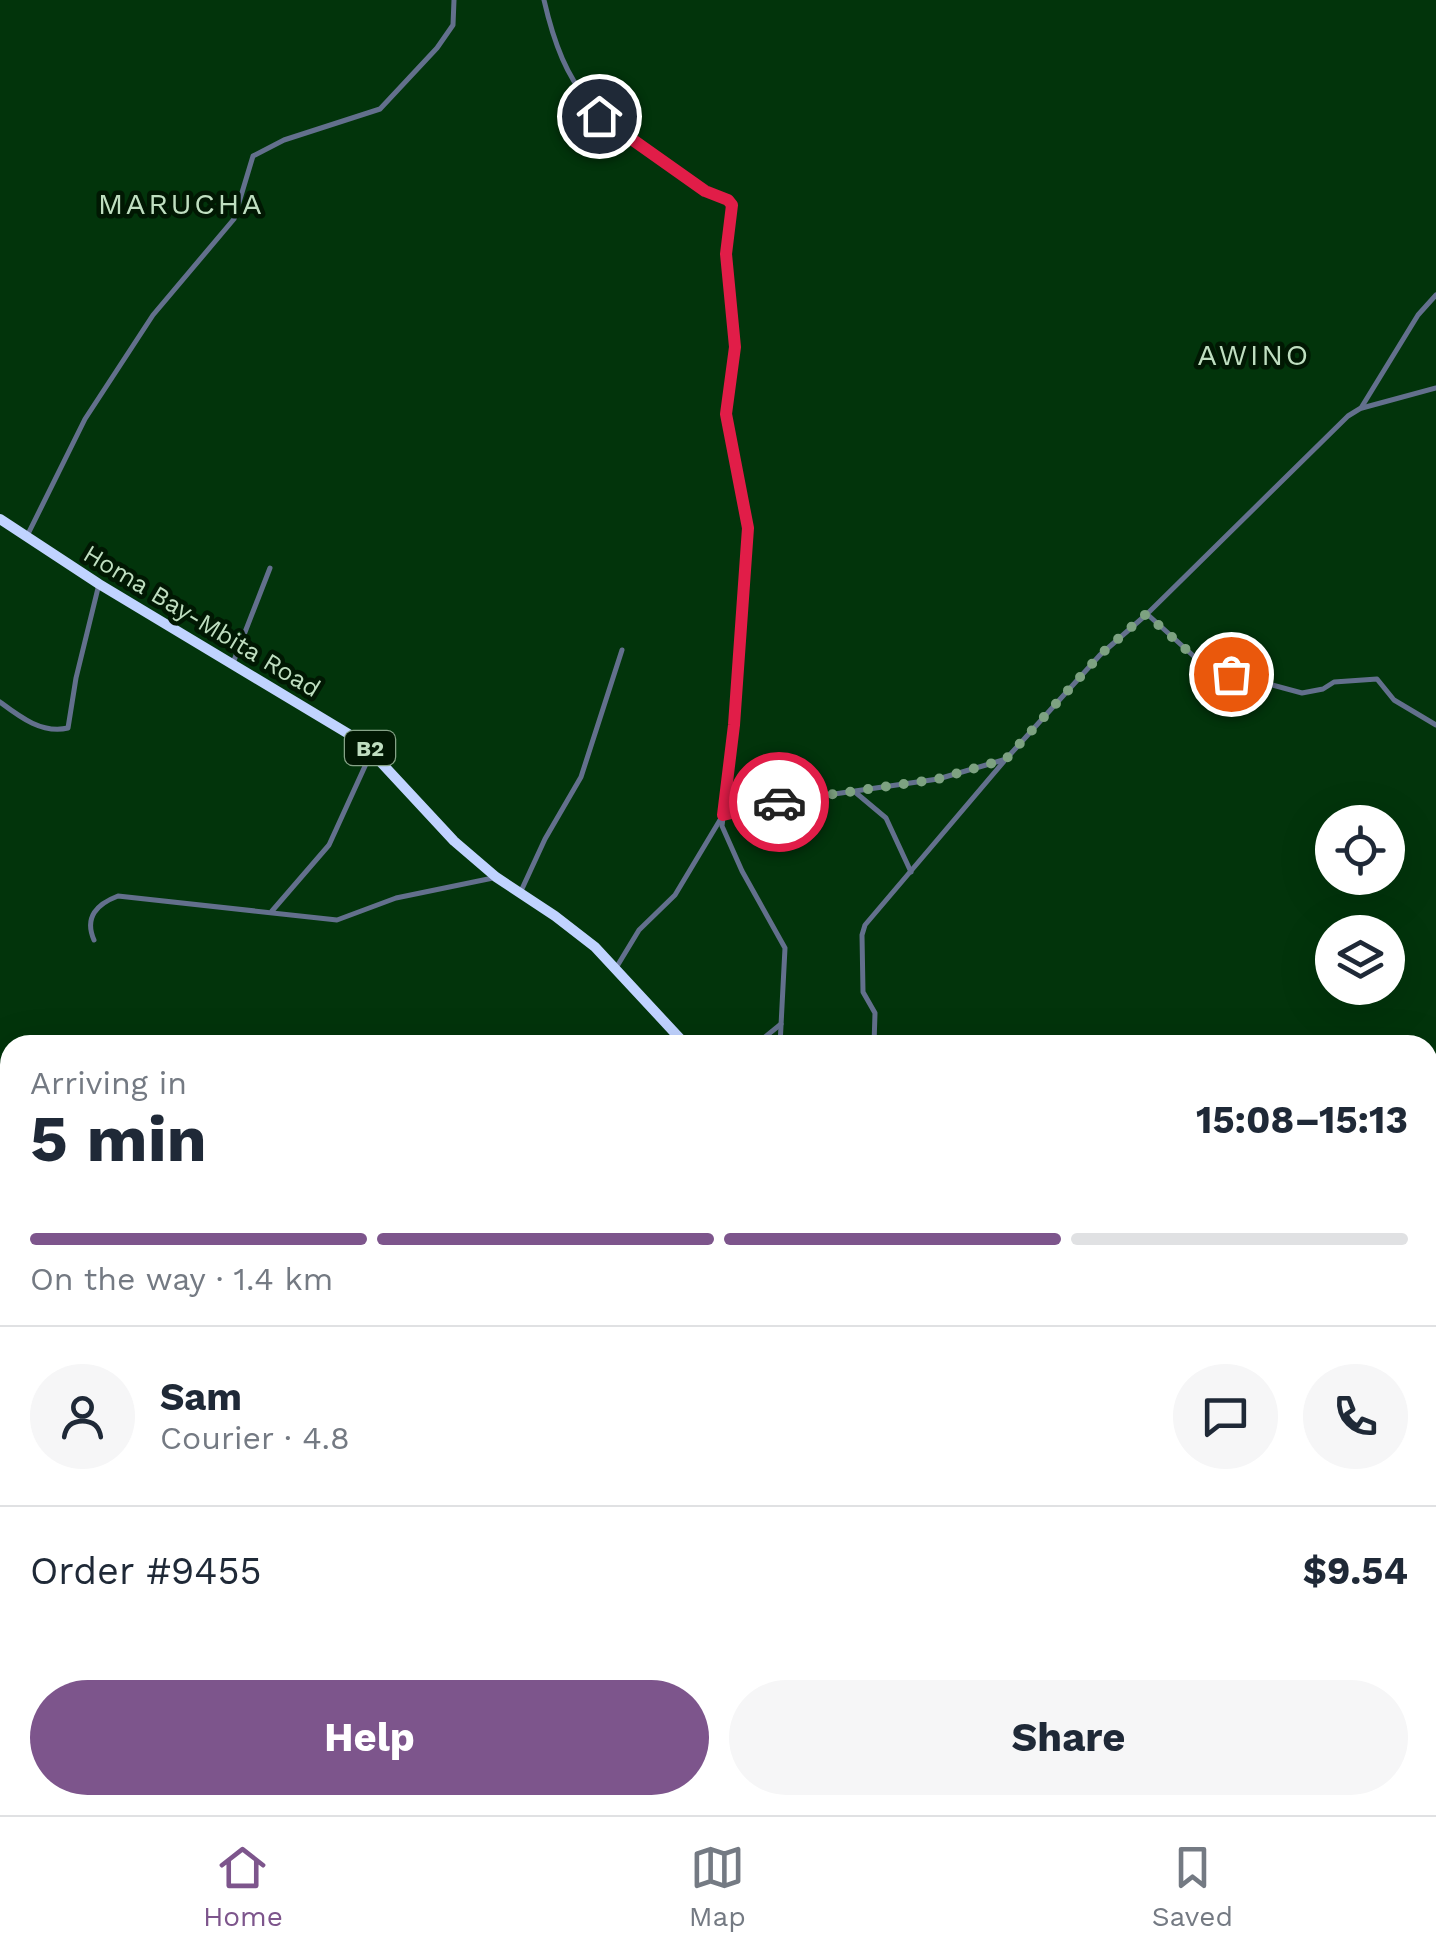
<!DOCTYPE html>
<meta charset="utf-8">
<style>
body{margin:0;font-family:"Work Sans",sans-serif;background:#f6f6f7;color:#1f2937;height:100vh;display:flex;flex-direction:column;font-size:38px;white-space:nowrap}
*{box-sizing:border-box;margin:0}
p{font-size:32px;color:#747a83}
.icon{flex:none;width:55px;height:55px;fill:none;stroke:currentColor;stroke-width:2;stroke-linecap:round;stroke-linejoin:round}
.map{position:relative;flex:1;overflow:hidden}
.details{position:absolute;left:0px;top:1035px;width:1438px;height:780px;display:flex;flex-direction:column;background:#fff;border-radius:30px 30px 0 0;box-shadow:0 10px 40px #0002}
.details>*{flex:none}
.buttons{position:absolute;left:1315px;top:805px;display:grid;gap:20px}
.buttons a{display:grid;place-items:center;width:90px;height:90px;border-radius:50%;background:#fff;box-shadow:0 10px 40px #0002;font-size:50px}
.pin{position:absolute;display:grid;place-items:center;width:85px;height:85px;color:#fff;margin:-42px;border:5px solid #fff;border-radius:50%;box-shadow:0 2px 10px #0007}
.courier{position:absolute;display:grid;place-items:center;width:100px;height:100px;margin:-50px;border:8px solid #e11d48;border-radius:50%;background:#fff;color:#222;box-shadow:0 2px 12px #0007}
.summary em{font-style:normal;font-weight:700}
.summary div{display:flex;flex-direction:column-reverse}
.summary{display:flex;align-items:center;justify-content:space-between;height:170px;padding:0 30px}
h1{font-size:65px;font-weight:700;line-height:75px}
.bar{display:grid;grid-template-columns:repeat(4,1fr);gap:15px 10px;align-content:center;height:120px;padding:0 30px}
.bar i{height:12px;border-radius:8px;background:#e0e1e3}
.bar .selected{background:#7d558c}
.bar p{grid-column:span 4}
.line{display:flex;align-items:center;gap:25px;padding:0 30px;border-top:2px solid #e0e1e3}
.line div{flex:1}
.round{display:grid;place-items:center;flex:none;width:105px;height:105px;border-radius:52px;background:#f6f6f7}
.button{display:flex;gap:20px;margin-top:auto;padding:20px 30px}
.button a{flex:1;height:115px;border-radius:60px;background:#7d558c;color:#fff;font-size:40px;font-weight:700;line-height:115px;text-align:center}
.button a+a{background:#f6f6f7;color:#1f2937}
.dock{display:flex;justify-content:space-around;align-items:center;height:140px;border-top:2px solid #e0e1e3;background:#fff;font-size:28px;color:#747a83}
.dock a{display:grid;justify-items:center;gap:5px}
.dock .selected{color:#7d558c}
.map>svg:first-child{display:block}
</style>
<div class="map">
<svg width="1436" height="1815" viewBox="0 0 1436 1815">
<rect width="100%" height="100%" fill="#02340b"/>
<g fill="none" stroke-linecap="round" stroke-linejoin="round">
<g stroke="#63708d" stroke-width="5">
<path d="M544,0c24,105 60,120 142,178 13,9 39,19 47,27l-7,49 9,93 -9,67 12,54 10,72 -14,185 -12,101 20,45 43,77 -5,97"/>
<path d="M1362,408l74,-20"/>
<path d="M27,536l58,-117 68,-104 81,-96 19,-63 31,-16 96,-31 57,-61 16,-23 1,-25"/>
<path d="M1147,614l51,46 33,14 71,19 21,-4 11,-7 43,-3 17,21 42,25"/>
<path d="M233,663l37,-95"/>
<path d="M0,702c20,15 42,32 68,26l8,-50 23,-94"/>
<path d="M855,792l31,26 25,54"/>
<path d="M521,891l24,-52 36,-62 41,-127"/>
<path d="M272,911l57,-66 42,-92"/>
<path d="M94,940c-10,-23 3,-36 24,-44l219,24 59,-22 97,-20"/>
<path d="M616,968l23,-38 36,-35 48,-80 49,-12 166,-24 65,-19"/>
<path d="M755,1045l26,-21"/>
<path d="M874,1045l1,-32 -12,-21 -1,-57 3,-10 141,-166 94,-104 47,-41 201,-198 13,-8 57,-93 18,-20"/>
<path d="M0,1090l6,-7 4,2"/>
<path d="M0,1337l10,-2"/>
<path d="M0,1368l10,5"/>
<path d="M1428,1391h8"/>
<path d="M1428,1451l7,6 -7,17"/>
<path d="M1428,1501l8,4"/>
<path d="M1428,1563l8,5"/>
<path d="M676,1805l2,10"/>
<path d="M1045,1805l4,10"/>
<path d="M1130,1805l24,10"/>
<path d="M543,1815l13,-10"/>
<path d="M787,1815l1,-10"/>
<path d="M924,1815l2,-10"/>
<path d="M1368,1815l3,-10"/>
</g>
<g stroke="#c0d3ff" stroke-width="10">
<path d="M0,519l99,65 263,158 92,99 42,36 59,39 40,31 91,98"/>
<path d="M1428,1717l8,7"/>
<path d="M554,1815l15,-10"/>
</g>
</g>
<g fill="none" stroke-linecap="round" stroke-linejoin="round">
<path stroke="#7da281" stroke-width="10" stroke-dasharray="0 18" d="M779,802l159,-23 68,-20 94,-104 46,-41 52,46 33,14"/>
<path stroke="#e11d48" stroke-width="12" d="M599,116l106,75 23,9 4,5 -6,49 9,93 -9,67 22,114 -14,197 -11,90 56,-13"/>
</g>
<g text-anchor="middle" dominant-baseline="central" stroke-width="9" stroke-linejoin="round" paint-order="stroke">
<rect fill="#011803" stroke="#86a387" stroke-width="2.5" x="345" y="731" width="50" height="34" rx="8"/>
<g font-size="22" font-weight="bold" fill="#bfdec0">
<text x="370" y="748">B2</text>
</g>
<g font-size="25" fill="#bfdec0" stroke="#011803">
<text transform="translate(202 621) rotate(31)">Homa Bay-Mbita Road</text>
</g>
<g font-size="30" letter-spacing="2.5" fill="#bfdec0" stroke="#011803">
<text x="181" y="203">MARUCHA</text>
<text x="1254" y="354">AWINO</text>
</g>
</g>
</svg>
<div class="buttons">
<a><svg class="icon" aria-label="locate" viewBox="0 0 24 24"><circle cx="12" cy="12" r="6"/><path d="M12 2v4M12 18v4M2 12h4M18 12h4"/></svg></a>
<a><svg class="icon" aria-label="layers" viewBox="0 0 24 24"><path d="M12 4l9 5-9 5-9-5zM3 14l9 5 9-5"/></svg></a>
</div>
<div class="pin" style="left:1231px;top:674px;background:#ea580c"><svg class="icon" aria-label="bag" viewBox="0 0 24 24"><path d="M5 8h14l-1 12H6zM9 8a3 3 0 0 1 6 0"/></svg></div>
<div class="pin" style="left:599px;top:116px;background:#1f2937"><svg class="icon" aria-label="home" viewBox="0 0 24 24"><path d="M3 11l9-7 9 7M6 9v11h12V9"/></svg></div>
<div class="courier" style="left:779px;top:802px"><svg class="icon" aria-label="car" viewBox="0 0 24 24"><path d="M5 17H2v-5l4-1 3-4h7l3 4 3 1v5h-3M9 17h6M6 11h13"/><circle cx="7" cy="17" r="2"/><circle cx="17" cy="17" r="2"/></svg></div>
<section class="details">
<div class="summary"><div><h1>5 min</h1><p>Arriving in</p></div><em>15:08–15:13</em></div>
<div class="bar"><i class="selected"></i><i class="selected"></i><i class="selected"></i><i></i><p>On the way · 1.4 km</p></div>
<div class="line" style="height:180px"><a class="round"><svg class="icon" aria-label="person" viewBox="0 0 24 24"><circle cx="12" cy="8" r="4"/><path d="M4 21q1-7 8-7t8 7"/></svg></a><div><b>Sam</b><p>Courier · 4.8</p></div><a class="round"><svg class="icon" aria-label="chat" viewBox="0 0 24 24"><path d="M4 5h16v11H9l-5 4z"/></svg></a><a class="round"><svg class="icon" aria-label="phone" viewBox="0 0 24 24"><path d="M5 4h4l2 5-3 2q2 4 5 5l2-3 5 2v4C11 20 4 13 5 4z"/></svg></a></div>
<div class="line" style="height:130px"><div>Order #9455</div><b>$9.54</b></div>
<div class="button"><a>Help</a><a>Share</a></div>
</section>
</div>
<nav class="dock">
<a class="selected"><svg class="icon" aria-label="home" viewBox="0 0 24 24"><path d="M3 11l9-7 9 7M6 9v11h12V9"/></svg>Home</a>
<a><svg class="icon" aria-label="map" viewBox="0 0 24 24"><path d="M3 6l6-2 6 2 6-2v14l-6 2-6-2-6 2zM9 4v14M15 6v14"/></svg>Map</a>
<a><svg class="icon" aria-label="saved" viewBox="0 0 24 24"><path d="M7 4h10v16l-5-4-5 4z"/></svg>Saved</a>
</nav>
